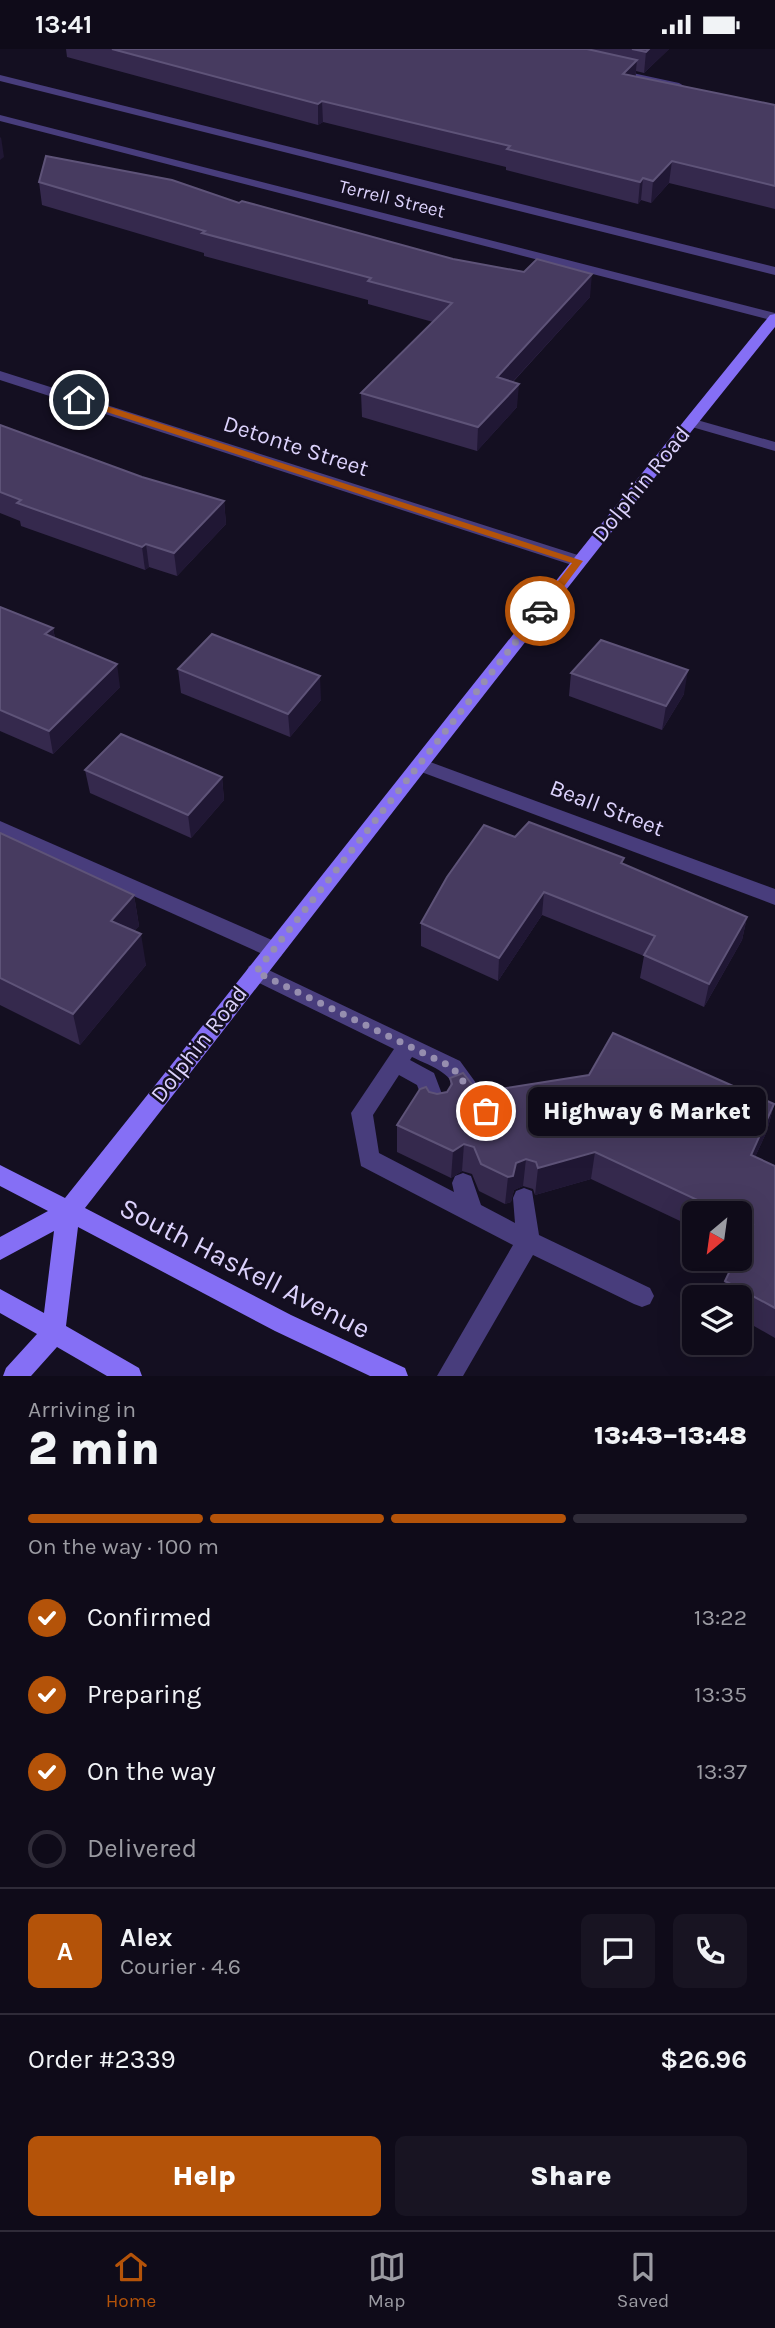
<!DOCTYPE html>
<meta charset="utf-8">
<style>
body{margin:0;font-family:Karla,sans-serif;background:#181422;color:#f1f3f6;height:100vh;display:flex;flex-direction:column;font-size:26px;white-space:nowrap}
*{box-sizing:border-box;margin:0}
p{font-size:23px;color:#9b9ba2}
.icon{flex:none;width:38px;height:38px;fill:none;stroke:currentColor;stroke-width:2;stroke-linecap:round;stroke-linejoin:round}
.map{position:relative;height:1327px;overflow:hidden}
.panel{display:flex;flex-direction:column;background:#0f0b19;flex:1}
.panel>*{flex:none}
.needle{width:46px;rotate:209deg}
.buttons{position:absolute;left:682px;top:1152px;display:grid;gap:14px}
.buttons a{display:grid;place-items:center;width:70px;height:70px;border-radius:10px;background:#0f0b19;box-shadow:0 7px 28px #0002,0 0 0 2px #2f2b38;font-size:35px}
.pin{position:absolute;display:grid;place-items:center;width:60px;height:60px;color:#fff;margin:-30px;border:4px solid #fff;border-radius:50%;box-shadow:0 2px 7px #0007}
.courier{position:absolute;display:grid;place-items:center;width:70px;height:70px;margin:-35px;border:5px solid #b45309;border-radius:50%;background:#fff;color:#222;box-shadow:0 2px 9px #0007}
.bubble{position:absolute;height:49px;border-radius:10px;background:#0f0b19;box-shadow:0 7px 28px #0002,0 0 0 2px #2f2b38;font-size:23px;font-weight:800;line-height:49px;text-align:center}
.head em{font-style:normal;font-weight:800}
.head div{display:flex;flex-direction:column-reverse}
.head{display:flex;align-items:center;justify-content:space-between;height:119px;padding:0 28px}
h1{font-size:46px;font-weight:800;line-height:52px}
.bar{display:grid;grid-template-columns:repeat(4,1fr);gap:10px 7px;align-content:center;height:84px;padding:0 28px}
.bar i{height:9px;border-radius:5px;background:#2f2b38}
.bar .selected{background:#b45309}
.bar p{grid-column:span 4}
.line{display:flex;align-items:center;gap:18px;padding:0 28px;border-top:2px solid #2f2b38}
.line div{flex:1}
.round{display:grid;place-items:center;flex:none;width:74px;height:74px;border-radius:10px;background:#181422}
ol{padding:0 28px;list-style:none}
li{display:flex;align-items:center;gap:21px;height:77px}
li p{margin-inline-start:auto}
li .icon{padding:7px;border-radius:50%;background:#b45309;color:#fff;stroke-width:4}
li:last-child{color:#9b9ba2}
li i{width:38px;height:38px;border:4px solid #2f2b38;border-radius:50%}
.action{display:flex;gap:14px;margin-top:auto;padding:14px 28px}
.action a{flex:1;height:80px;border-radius:10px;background:#b45309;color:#fff;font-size:28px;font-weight:800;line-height:80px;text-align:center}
.action a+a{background:#181422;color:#f1f3f6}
.status{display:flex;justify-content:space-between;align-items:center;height:49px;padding:0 35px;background:#0f0b19;direction:ltr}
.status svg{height:19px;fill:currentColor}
.dock{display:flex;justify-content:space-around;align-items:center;height:98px;border-top:2px solid #2f2b38;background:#0f0b19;font-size:19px;color:#9b9ba2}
.dock a{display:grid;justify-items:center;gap:4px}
.dock .selected{color:#b45309}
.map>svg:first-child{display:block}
</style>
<div class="status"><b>13:41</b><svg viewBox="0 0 49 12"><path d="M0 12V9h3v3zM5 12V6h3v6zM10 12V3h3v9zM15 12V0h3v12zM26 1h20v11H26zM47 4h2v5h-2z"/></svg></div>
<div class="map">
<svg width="775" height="1327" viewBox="0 0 775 1327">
<rect width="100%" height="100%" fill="#140f21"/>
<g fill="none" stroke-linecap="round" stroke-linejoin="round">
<path fill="#483d7c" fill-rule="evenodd" d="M256,915l204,97 24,33 -3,7c-21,7 -24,-19 -38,-28 -9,-7 -21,-11 -31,-16l-2,3 24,13 14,37 -3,7 -8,2 -8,-2 -12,-32 -18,-10 -26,40 6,38 75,39 -2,-9 3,-7 8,-3 8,3 10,29 34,18 -2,-25 3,-7 8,-3 8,3 7,44 111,53 4,8 -4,8 -8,3 -8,-3 -101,-49 -70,121h-26l76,-131 -152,-79 -10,-53 43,-64 -145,-71 -3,-6 3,-6z"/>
<g fill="#483d7c" fill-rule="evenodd">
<path d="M614,20l65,14 5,3 -5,3 -69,-15 -1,-2z"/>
<path d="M0,26l775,192v8l-775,-194z"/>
<path d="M0,66l775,198v8l-775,-200z"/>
<path d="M0,322l584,186 2,4 -2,4h-12l-572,-185z"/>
<path d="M690,369l85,24v9l-90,-26 -2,-3z"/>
<path d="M422,710l353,130v16l-359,-135 -3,-5z"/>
<path d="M0,772l281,123 3,6 -3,6 -7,2 -7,-2 -267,-120z"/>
</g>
<path fill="#856ff5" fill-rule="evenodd" d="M775,265v13c-234,290 -460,587 -690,881l206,107 114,53 3,8h-38l-95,-45 -197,-104 -12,99 73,42 3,8h-35l-50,-29 -26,29h-28l3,-8 31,-34 -37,-21v-24l44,24 10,-82 -54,29v-23l48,-26 -48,-25v-21l65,33c236,-294 467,-591 705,-883z"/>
</g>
<g fill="#35294d">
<path d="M66,0h603l-25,24 -8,-2v6l139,28v104l-106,-26 -18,20 -10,-3 -3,4 -132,-34v-3l-183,-45 -5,3 -251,-68z"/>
<path d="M39,133l200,21 351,94 -77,85 4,25 -40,44 -115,-34 -1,-24 72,-71 -65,-18v-4l-164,-44v-3l-162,-48z"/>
<path d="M0,376l142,52 82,24 2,23 -49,52 -28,-9 -4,3 -124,-44 -1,-5 -20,-8z"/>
<path d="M0,558l53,21 2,10 65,49 -67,67 -53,-23z"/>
<path d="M178,620l143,31 -31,37 -109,-44z"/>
<path d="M571,624l113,21 -22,36 -93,-34z"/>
<path d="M85,721l137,7 2,23 -33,38 -101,-45z"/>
<path d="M0,784l134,62 5,31 -5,5 12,34 -66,80 -80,-40z"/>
<path d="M515,788l108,27 124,53 -5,23 -38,67 -64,-29 4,-22 -102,-41 -44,66 -77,-35v-23z"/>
<path d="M450,1029l28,14 9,3 287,9 -7,27 -12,26 20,9v172l-35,-20v-21h-19l4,-16 16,-32 -1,-36h-45v15l-104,-49 -56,16 -2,-6 -10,-3 -9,4 -3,12 -6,2 -26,-13 -7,-17 -10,-3 -11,7 -54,-26v-27l32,-33 8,2 10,-2 3,-5z"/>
</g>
<g fill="#201734">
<path d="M649,0h20l-25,24 2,-21z"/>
<path d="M637,11l-2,21 -12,-7z"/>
<path d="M322,52l1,21 -5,3v-21z"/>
<path d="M1,88l3,20 -4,3v-22z"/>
<path d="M672,112l-3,22 -18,20 2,-22z"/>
<path d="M643,129l-2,22 -3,4 2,-22z"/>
<path d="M592,225l-2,23 -94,103 1,-23z"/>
<path d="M519,335l-2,23 -40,44 1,-24z"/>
<path d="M224,452l2,23 -49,52 -3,-23z"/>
<path d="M146,495l3,23 -4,3 -3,-23z"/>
<path d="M53,579l4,23 -12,-17z"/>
<path d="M117,615l3,23 -67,67 -4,-23z"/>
<path d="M688,621l-4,24 -22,36 4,-24z"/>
<path d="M320,627l1,24 -31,37 -2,-23z"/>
<path d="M222,728l2,23 -33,38 -3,-23z"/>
<path d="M544,843l-2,23 -44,66 1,-23z"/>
<path d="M134,846l5,31 -23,26 -5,-31z"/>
<path d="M747,868l-5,23 -38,67 5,-23z"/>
<path d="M141,885l5,31 -66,80 -7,-31z"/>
<path d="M774,1055l-7,27 -23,50 7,-26z"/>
<path d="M464,1095l-2,27 -11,7 2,-27z"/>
<path d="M595,1103l-4,27 -56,16 3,-27z"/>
<path d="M526,1110l-3,27 -9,4 -3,12 -6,2 3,-27 8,-14z"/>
</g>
<g fill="#473b60" stroke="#5e5378" stroke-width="2">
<path d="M112,0h475l50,11 -14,14 152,31v81l-103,-25 -19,20 -10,-3 -3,4 -133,-33 3,-3 -188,-45 -4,3z"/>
<path d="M632,0h17l-3,3z"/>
<path d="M46,107l126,24 67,23 3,-2 211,58 71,13 13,-13 55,15 -95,103 22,7 -41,43 -117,-34 91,-90 -84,-22 3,-3 -169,-45 3,-2 -166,-49z"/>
<path d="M0,376l142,52 82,24 -50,52 -28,-9 -4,3 -125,-44 4,-3 -21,-8z"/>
<path d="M0,558l53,21 -8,6 72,30 -68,67 -49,-21z"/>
<path d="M212,585l108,42 -32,38 -110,-45z"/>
<path d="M601,591l87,30 -22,36 -95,-33z"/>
<path d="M121,685l101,43 -34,38 -103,-45z"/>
<path d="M529,773l95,36 -3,5 126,54 -38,67 -65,-29 11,-19 -111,-44 -45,66 -78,-35 26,-46 37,-52 31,12z"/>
<path d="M0,784l134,62 -23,26 30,13 -68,80 -73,-36z"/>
<path d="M613,984l161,71 -23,51 24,11v142l-50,-27 11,-23h4v-7l13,-26 -13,-5v-7h-15l-130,-61 -57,16 -2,-6 -10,-3 -10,4 -3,13 -5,1 -27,-13 -7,-17 -10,-3 -11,7 -56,-26 23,-36 6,-2 3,5 8,2 10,-2 5,-8 -2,-6 13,-5 15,19 9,3 10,-2 3,-4 89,-14z"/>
</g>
<path fill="#b45309" d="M76,349h6l501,163 -39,52h-7v-5l35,-45 -496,-161z"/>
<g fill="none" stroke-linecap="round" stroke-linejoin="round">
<path stroke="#968eaf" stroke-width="7" stroke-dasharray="0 12.6" d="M486,1062l-34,-44 -196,-95 284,-361"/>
</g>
<g text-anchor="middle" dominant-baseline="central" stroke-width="5" stroke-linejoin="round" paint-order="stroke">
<g font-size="19" fill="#dcd2fc" stroke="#140f21">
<text transform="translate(392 150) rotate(14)">Terrell Street</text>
</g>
<g font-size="23" fill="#dcd2fc" stroke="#140f21">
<text transform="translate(296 397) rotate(18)">Detonte Street</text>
<text transform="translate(641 435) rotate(-51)">Dolphin Road</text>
<text transform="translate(607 759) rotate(21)">Beall Street</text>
<text transform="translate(199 995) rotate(-52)">Dolphin Road</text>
</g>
<g font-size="28" fill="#dcd2fc" stroke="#140f21">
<text transform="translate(245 1219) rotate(27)">South Haskell Avenue</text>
</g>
</g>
</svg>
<div class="buttons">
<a><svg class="needle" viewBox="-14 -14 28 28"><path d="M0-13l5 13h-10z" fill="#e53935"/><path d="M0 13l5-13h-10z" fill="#9b9ba2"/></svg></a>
<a><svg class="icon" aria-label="layers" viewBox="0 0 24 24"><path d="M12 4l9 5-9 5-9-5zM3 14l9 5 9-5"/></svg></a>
</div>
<div class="pin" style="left:486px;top:1062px;background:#ea580c"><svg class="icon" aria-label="bag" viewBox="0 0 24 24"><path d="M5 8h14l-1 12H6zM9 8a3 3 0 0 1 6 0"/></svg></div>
<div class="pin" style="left:79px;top:351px;background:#1f2937"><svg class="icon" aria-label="home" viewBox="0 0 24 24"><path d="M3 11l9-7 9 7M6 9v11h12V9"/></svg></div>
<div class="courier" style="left:540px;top:562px"><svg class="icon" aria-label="car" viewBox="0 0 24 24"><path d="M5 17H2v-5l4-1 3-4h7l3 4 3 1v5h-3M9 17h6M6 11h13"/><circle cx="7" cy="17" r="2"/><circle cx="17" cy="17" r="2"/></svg></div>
<div class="bubble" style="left:528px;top:1038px;width:238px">Highway 6 Market</div>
</div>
<section class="panel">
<div class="head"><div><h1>2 min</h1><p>Arriving in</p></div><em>13:43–13:48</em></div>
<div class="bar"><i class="selected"></i><i class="selected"></i><i class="selected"></i><i></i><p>On the way · 100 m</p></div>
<ol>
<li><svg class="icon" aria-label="check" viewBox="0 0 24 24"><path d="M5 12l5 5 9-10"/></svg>Confirmed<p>13:22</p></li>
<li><svg class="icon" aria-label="check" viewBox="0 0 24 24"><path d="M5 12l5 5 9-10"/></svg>Preparing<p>13:35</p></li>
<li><svg class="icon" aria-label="check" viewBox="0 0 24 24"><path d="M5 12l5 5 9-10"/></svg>On the way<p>13:37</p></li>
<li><i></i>Delivered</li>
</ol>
<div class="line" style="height:126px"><b class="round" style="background:#b45309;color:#fff">A</b><div><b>Alex</b><p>Courier · 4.6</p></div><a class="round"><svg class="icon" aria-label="chat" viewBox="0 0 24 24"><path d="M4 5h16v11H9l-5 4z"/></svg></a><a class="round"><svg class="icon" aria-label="phone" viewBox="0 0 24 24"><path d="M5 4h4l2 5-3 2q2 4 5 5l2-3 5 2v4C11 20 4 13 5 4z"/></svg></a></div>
<div class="line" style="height:91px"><div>Order #2339</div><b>$26.96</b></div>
<div class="action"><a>Help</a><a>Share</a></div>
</section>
<nav class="dock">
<a class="selected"><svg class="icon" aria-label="home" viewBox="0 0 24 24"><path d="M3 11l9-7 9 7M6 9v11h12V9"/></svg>Home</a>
<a><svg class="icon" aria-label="map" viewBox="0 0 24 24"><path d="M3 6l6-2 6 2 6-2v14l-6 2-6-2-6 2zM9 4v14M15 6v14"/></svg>Map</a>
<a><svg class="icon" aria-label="saved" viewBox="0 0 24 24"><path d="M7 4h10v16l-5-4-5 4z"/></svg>Saved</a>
</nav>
